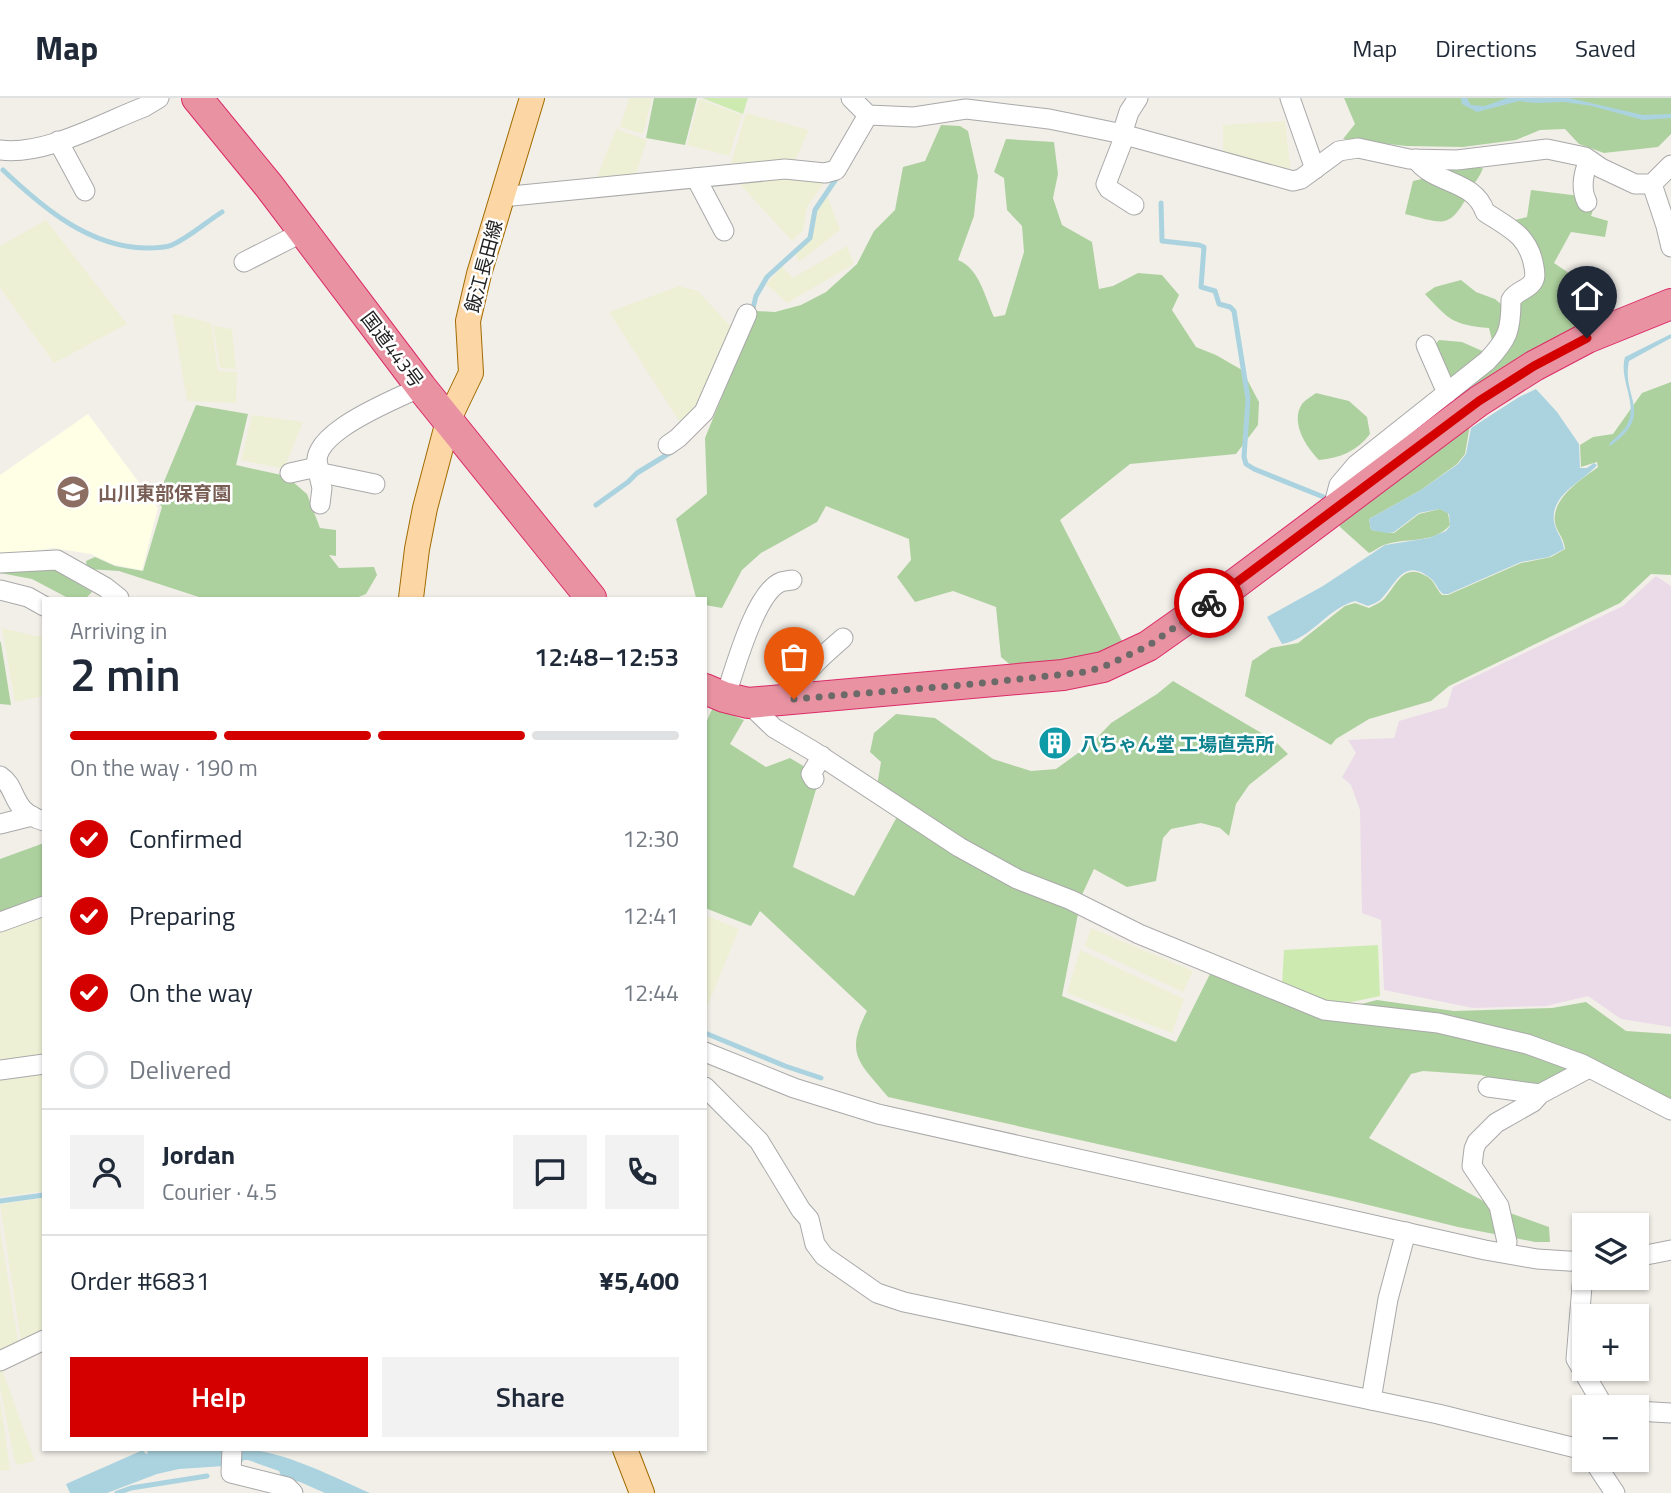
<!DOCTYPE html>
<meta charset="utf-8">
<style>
body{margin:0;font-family:"Titillium Web","Noto Sans JP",sans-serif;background:#f2f2f3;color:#1f2937;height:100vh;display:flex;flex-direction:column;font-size:26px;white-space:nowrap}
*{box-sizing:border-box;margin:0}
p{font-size:23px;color:#747a83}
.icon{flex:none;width:38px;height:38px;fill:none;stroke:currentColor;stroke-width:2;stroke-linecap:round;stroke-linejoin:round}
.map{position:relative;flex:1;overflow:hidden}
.side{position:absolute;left:42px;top:499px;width:665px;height:854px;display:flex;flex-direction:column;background:#fff;border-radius:0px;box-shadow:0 2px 5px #0004}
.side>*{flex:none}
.controls{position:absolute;left:1572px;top:1115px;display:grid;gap:14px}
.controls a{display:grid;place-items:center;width:77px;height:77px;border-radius:0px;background:#fff;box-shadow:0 2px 5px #0004;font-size:35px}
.pin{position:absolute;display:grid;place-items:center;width:60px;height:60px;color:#fff;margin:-72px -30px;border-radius:50% 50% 50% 0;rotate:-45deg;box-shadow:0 0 7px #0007}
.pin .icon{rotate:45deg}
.courier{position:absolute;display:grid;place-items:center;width:70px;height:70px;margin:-35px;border:5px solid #d40000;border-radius:50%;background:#fff;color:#222;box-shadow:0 2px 9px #0007}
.head em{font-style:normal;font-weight:600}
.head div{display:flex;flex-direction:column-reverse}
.head{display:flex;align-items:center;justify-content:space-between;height:119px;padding:0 28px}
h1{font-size:46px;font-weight:600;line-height:52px}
.bar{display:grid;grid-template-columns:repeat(4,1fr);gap:10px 7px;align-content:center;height:84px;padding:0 28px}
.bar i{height:9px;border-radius:5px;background:#e0e1e3}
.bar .active{background:#d40000}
.bar p{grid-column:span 4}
.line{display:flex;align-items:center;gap:18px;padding:0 28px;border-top:2px solid #e0e1e3}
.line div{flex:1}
.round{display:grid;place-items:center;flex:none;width:74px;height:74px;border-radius:0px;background:#f2f2f3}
ol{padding:0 28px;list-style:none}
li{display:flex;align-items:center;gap:21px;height:77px}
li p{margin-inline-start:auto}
li .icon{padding:7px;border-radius:50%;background:#d40000;color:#fff;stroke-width:4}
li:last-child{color:#747a83}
li i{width:38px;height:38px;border:4px solid #e0e1e3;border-radius:50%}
.action{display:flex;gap:14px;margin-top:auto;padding:14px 28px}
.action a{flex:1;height:80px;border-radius:0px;background:#d40000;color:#fff;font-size:28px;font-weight:600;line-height:80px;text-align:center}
.action a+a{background:#f2f2f3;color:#1f2937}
header{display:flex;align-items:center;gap:42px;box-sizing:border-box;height:98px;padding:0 35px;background:#fff;border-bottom:2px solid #e0e1e3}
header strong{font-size:33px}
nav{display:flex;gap:38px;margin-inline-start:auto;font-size:24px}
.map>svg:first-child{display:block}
</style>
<header>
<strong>Map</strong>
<nav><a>Map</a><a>Directions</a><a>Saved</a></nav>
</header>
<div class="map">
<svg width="1671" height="1395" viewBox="0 0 1671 1395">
<rect width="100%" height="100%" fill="#f2efe9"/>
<path fill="#ebdbe8" d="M1656,478l15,10v441l-50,-8 -33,-23 -42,10 -73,2 -89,-18 -3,-70 -19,-7 -2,-103 -9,-25 -9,-8 14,-24 -8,-13 46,-2 5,-17 48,-14 6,-20 170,-81z"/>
<path fill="#ffffe5" d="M88,316l70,94 -16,62 -27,-5 -24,-11 -38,-6 -53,8v-81z"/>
<g fill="#eef0d5">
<path d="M629,0h23l-9,36 -23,-7z"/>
<path d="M699,1l43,16 -13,41 -42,-11z"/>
<path d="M746,15l63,17 -16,35 -65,8z"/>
<path d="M1285,23l6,51 -68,-15v-32z"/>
<path d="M616,31l31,11 -12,37 -39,2z"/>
<path d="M829,78l-22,31 -4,24 -11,10 -57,-62z"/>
<path d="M827,97l13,35 -41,32 -4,-9 17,-15 5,-27z"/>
<path d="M46,122l81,104 -73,39 -54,-75v-42z"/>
<path d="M847,148l7,18 -67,39 -21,-19 16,-17 11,11z"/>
<path d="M679,188l19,5 34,37 -33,84 -20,9 -70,-109z"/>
<path d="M172,215l39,10 7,48 19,1 -1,31 -49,-2z"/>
<path d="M213,228l19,3 4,40 -16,-1z"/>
<path d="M252,317l51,7 -19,47 -43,-9z"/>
<path d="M2,530l33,8h9v60l-29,6z"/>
<path d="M705,817l34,14 -34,83z"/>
<path d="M44,820v137l-44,6v-129z"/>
<path d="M1091,830l102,43 -10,21 -98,-46z"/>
<path d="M1080,852l104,49 -12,34 -105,-40z"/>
<path d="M44,974v119l-44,6v-119z"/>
<path d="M44,1100v134l-23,10 -21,-138z"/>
<path d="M0,1130l18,113 -18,9z"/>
<path d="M0,1271h2l33,92 -17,4 -3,-3 -15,-75z"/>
<path d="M0,1301l10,71 -10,1z"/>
</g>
<g fill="#cdebb0">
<path d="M702,0h46l-5,16z"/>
<path d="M1378,847l2,51 -42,9 -56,-21 2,-34z"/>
</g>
<g fill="#add19e">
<path d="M654,0h43l-12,47 -39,-7z"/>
<path d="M1344,0h327v36l-13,13 -54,6 -25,-9 -14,-15 -25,1 -24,10 -53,7 -57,-1 -63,-7 12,-15z"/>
<path d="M941,27l19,1 8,5 10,45 -4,40 -16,44c21,8 27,37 36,57l11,-2 19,-63 -2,-26 -15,-16 -3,-32 -10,-6 12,-33 48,3 4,32 -5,24 9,27 30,17 7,47 14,-3 25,-13 24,2 17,20 -7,15 24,37 20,8 26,15 17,32 -1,23 -22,29 -106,10 -70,56 64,125 -37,16 -73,7 -13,-11 -5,-50 -43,-16 -38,11 -18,-25 14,-17 -2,-21 -83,-33 -9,16 -56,31 -19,17 -20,38 -17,-3v-7h-9l-20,-79 31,-25 -2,-56 52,-127 18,1 26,-7 25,-13 31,-28 17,-33 21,-21 8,-43 22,-6z"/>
<path d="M1434,66l49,4c-3,9 -10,16 -14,25 -20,38 -26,30 -64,21l8,-33 13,-3z"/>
<path d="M1531,92l66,8 -6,18 17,5 -3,16 -34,-5 -17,31 34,23 4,22 -1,20 -232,139 85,-68 -17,-45 12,-14 23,2 34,15 -7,-29c-36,-3 -40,-8 -64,-34l10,-7 26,-7 15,12 19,7 20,17v-13l23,-19 -27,-63 16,-4z"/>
<path d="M1671,284v193l-20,-1 -31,29 -171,83 -18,15 -62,18 -33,20 -5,6 -86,-49 7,-35 19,-13 27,-5 47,-37 10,-3 14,5c5,-3 11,-5 15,-9 13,-14 19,-38 44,-22 7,5 8,12 14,18h6l73,-32 30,-6 14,-8c-1,-11 -8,-17 -10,-26 -4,-25 27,-44 43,-56l-1,-5 -16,5 -1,-22 13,-8 20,-3 29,-41z"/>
<path d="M1316,295l33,8 18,16 3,17c-13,17 -30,24 -51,26 -13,-13 -29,-38 -17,-56 3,-4 10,-8 14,-11z"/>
<path d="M196,307l52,9 -12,51 50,11 21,18 13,34 16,2v26l-7,-1 10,13 35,-1 3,8 -11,19 -10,4h-154l-83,-27 -32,-2 -1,-8 9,-4 20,9 28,5 19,-64 -16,-19 17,-4z"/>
<path d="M1470,327l-5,29 -8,10 -36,26 -52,29 2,11 23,3 25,-19 21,-5 8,4 2,12c-17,20 -45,12 -66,20 -5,2 -10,6 -15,8l-29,-26 -2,-6z"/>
<path d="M51,469l41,25 -6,6h-18l-36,-19 -32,-6v-3z"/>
<path d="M0,543l1,2 10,62 -11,-1z"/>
<path d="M1173,583l102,60 13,13 -39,31 -13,19 -7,32 -9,-8 -19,-5 -30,6 -8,9 -7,43 -29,6 -33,-18 -14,30 -77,-33 -126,-80 4,-24 -11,-10 4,-19 22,-19 39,4 58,41 38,12 25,-2 36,-26 19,-20 46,-29z"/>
<path d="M713,609l31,13 -14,24 36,23 24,-9 30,18 -27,91 61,29 45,-83 87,56 92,45 -16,82 114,46 36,-72 203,55 103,22 11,8 47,13 -30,15 -29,4 -36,-12 -58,-4 -12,3 -42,64 127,70 53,19 1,15h-15l-77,-15 -114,-28 -456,-102c-28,-34 -44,-42 -21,-86l-107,-100 -9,15 -46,-18v-183z"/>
<path d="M44,745v59l-44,15v-58z"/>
<path d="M1377,902l77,11 98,-3 34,-6 40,29 45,3v70l-85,-42 -244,-53z"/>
</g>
<g fill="#aad3df">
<path d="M1461,0h6l4,7 14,1 22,-8h62l74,17 28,-1v4l-28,2 -51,-14 -28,-4 -29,1 -16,-2 -42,11 -15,-8z"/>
<path d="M1671,236v4l-42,23c-8,37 27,53 -19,85l-1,-2c5,-5 11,-10 16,-16 16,-22 -7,-47 0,-71z"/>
<path d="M1536,291l21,23 22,32 1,24h7l7,-5 3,2c-14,17 -47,29 -43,57 2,10 9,17 10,27l-15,8 -28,5 -73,32h-5c-6,-5 -7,-12 -14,-17 -25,-19 -33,6 -47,21 -3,4 -9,6 -14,8l-13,-5c-29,8 -43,38 -73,43l-15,-27 56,-31 62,-41 44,-7 17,-7 4,-5 -1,-12 -9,-5 -21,4 -25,19 -7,1 -16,-3 -2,-11 52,-29 37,-26 8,-10 5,-26 48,-31z"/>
<path d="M146,1351c34,0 70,-4 103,0 43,6 82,27 121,44h-45l-25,-11 -18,-4 -3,-7 -31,-11h-4l-5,5 -60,4 -22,5 -50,19h-37l-4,-9 77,-34 3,4 2,-1z"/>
</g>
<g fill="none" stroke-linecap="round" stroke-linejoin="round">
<g stroke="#aad3df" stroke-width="5">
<path d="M3,72c40,38 86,77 143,78 8,0 19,0 26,-3 18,-8 34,-23 50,-33"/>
<path d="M1161,105l1,38 37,4 5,2 -3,40 14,4 4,13 11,3 4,4 14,88 -4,58 2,7 8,5 72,29"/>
<path d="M752,214l4,-16 11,-19 43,-39 5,-28 23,-34"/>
<path d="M596,407l32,-23 9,-9 36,-22"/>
<path d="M705,935l80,33 36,12"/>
<path d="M0,1103l44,-6"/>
<path d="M117,1395l14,-5 76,-12"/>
</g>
<defs>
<g id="minor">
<path d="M851,0l17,17 46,2 52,-8 83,10 69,14 175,48 8,-2 38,-28 19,-3 51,11 48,1 90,-11 38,8 16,11 34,16h17l19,-19"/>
<path d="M1290,0l25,71"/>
<path d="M1122,36l7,-22 9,-14"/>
<path d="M1125,37l-19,49 3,5 25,16"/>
<path d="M58,43l27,50"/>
<path d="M0,52c45,6 102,-27 144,-43l15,-9"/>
<path d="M696,80l28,53"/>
<path d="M1652,86l14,42 5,21"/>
<path d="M502,99l283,-28 40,4 11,-3 32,-55"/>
<path d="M1587,104c-7,-14 -4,-28 2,-42"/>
<path d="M244,164l59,-30"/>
<path d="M1426,247l21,48"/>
<path d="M668,347l10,-7 26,-26 43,-98"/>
<path d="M290,375l27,-6 5,21 -2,16"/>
<path d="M375,386l-53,-11c-29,-35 77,-75 99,-86"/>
<path d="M1332,413l7,-26 17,-20 131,-104c21,-22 24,-31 24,-61 5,-9 16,-10 21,-17 4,-5 3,-10 2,-16 -5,-32 -25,-39 -49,-55 -11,-33 -51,-27 -69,-53"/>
<path d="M0,465l57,-3 48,27 14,11"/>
<path d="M0,492l28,7 16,9"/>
<path d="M725,600c9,-26 30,-106 56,-116 3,-1 7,-1 11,-2"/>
<path d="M794,601c6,-26 30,-44 49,-61"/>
<path d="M748,605l26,25 39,23 146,96 58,32 54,21 68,34 185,76 114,13 89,21 55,20 89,46"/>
<path d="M0,678c19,12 9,35 44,45"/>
<path d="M814,681l-3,-5 11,-18"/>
<path d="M0,726l32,-8"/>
<path d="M0,824l44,-16"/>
<path d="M705,954l89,36 84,26 607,136 52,9 47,3 -8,97 28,48"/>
<path d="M0,972l44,-6"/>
<path d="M705,989l54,54 42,69 8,9 6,25 9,12 53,37 27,9 534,112 146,36"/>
<path d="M1488,989l52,7"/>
<path d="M1507,1144l-8,-36 -27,-40 2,-17 3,-7 19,-19 37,-21 7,-8 49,-26"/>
<path d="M1636,1159l35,-7"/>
<path d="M0,1263l44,-21"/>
<path d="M1371,1302l17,-101 18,-67"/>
<path d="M1636,1313l35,2"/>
<path d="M232,1351l-1,24 56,14 6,6"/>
<path d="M1593,1362l22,33"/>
</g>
<g id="major">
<path d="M411,500l6,-49 8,-41 23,-87 23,-48 -3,-52 11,-47 53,-176"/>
<path d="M625,1351l17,44"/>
</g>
<g id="highway">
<path d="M197,0l72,88 152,201 170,211"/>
<path d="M705,591l19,8 24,6 315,-28 40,-8 45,-21 75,-53 256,-192 55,-35 53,-28 84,-34"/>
</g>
</defs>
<use href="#minor" stroke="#a9a9a9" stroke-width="21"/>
<use href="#major" stroke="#a06b00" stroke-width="26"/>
<use href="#highway" stroke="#dc2a67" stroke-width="32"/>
<use href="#minor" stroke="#fff" stroke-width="19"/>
<use href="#major" stroke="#fcd6a4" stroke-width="24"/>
<use href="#highway" stroke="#e892a2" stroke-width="30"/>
</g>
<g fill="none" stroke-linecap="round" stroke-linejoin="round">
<path stroke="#6b6a68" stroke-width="7" stroke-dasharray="0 12.6" d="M794,601l180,-15 110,-12 19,-5 45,-21 61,-43"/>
<path stroke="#d40000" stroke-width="9" d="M1209,505l270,-202 55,-35 53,-28"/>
</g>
<defs>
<symbol id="school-disc" viewBox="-11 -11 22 22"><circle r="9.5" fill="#8d6e63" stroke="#fff"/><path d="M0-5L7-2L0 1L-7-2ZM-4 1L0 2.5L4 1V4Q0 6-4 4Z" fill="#fff"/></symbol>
<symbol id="building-disc" viewBox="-11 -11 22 22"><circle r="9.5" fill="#0f9aa8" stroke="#fff"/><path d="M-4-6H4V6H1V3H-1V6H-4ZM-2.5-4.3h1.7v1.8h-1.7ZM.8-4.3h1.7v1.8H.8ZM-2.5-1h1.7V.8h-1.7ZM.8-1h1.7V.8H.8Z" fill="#fff"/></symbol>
</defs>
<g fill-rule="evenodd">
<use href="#school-disc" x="54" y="375" width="38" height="38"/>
<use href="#building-disc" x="1036" y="626" width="38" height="38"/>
</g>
<g text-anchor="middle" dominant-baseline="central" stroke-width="5" stroke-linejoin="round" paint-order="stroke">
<g font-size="19" fill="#222" stroke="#fff">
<text transform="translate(483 168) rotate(-75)">飯江長田線</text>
<text transform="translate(393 251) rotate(53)">国道443号</text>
</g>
<g font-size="19" font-weight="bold" fill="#785e54" stroke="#fff" text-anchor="start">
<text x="98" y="394">山川東部保育園</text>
</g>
<g font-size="19" font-weight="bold" fill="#0d838f" stroke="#fff" text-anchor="start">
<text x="1080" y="645">八ちゃん堂 工場直売所</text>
</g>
</g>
</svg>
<div class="controls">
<a><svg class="icon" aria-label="layers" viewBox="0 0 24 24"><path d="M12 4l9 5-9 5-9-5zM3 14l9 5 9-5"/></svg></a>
<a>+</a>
<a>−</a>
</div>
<div class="pin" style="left:794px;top:601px;background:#ea580c"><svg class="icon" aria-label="bag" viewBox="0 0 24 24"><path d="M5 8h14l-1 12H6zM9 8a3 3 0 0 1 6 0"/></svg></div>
<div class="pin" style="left:1587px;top:240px;background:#1f2937"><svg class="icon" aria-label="home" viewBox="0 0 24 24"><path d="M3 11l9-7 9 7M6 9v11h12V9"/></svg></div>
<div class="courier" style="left:1209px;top:505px"><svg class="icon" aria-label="bike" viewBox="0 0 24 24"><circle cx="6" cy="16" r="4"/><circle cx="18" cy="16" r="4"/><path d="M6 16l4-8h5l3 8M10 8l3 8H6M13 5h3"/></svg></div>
<section class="side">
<div class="head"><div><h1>2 min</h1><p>Arriving in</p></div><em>12:48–12:53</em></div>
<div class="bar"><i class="active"></i><i class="active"></i><i class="active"></i><i></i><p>On the way · 190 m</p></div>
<ol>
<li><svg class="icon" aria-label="check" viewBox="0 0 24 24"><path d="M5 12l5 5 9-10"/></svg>Confirmed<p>12:30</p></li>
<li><svg class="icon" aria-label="check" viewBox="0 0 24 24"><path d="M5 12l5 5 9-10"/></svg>Preparing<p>12:41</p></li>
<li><svg class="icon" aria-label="check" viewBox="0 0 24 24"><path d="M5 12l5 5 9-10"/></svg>On the way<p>12:44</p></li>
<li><i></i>Delivered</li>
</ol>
<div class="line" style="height:126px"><a class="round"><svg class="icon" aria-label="person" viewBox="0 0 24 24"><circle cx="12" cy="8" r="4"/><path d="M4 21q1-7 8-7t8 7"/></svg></a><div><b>Jordan</b><p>Courier · 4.5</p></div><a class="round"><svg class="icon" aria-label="chat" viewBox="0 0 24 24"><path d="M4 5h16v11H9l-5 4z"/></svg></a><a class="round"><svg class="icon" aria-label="phone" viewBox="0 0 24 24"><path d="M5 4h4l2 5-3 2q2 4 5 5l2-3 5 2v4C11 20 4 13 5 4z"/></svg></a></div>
<div class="line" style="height:91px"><div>Order #6831</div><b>¥5,400</b></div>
<div class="action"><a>Help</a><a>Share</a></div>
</section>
</div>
